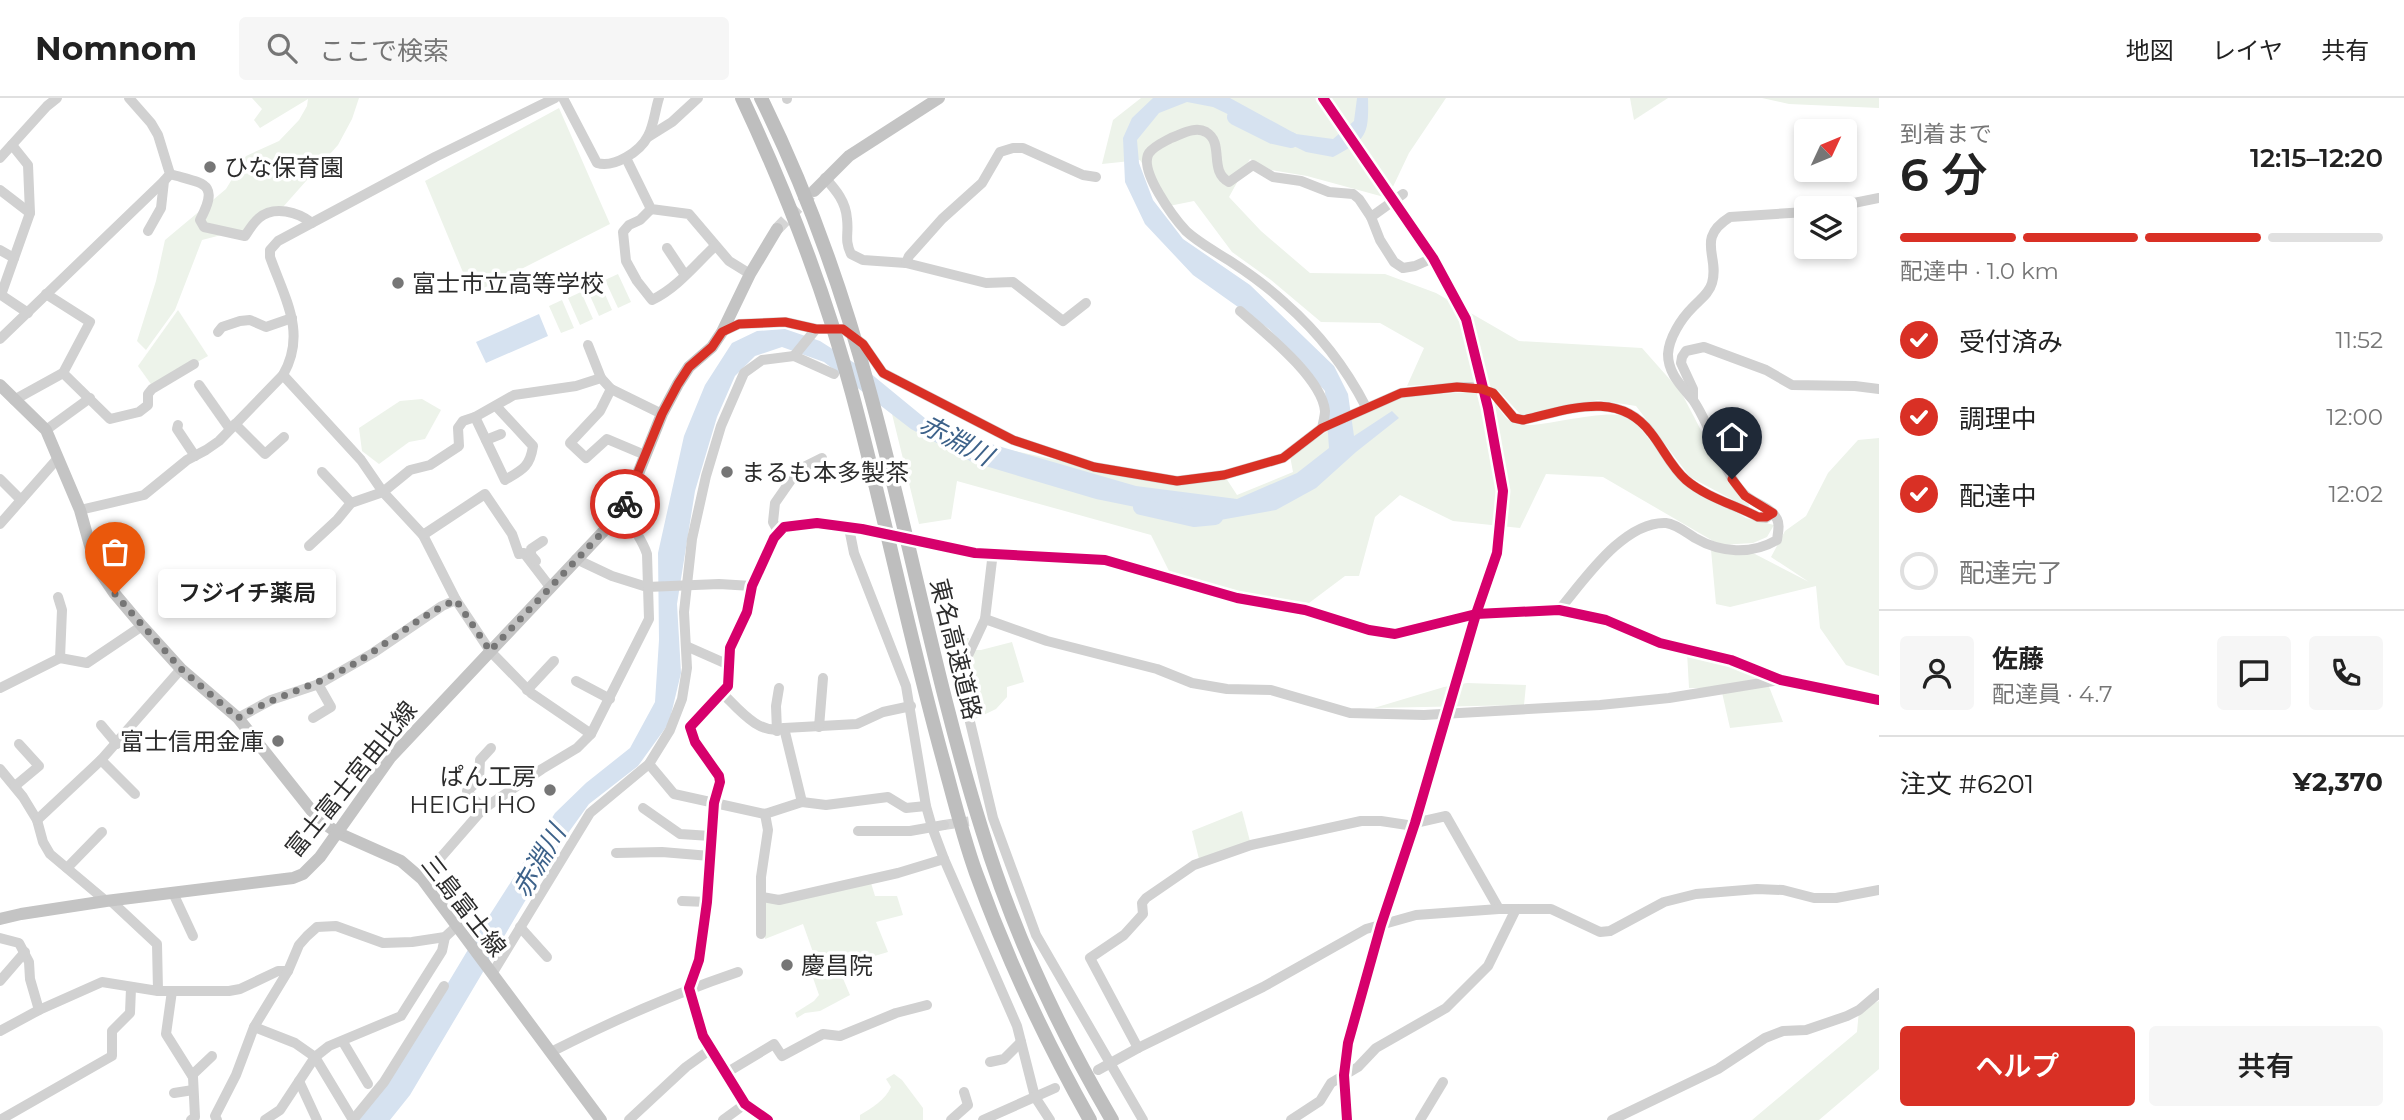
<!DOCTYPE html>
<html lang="ja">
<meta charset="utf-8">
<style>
body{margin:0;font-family:Montserrat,"Noto Sans JP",sans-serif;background:#f6f6f6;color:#222;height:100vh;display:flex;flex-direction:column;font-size:26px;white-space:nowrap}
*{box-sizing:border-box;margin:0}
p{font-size:23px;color:#767676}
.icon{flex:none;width:38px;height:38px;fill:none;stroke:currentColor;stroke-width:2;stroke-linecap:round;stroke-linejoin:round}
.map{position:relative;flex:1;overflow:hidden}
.sheet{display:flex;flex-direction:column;background:#fff;width:525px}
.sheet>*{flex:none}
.needle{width:46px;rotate:46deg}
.tools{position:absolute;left:1794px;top:21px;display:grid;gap:14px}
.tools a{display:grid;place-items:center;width:63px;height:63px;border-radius:7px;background:#fff;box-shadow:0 4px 10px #0003;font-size:35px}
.pin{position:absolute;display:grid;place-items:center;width:60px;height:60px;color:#fff;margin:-72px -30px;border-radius:50% 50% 50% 0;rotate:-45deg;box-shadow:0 0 7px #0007}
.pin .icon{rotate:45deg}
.courier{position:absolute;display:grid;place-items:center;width:70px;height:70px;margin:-35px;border:5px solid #d93025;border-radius:50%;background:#fff;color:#222;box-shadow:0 2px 9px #0007}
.bubble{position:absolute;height:49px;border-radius:7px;background:#fff;box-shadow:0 4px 10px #0003;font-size:23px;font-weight:600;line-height:49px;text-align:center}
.summary em{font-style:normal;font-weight:600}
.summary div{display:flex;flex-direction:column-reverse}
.summary{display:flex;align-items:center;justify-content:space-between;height:119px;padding:0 21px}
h1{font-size:46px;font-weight:600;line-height:52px}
.bar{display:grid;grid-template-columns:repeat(4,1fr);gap:10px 7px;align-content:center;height:84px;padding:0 21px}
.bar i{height:9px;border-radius:5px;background:#e0e0e0}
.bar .active{background:#d93025}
.bar p{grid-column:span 4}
.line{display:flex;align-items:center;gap:18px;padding:0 21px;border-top:2px solid #e0e0e0}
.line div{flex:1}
.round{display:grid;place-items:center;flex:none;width:74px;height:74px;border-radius:7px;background:#f6f6f6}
ol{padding:0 21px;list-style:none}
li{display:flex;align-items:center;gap:21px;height:77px}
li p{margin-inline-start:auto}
li .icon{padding:7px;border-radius:50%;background:#d93025;color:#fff;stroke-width:4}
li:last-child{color:#767676}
li i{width:38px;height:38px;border:4px solid #e0e0e0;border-radius:50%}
.primary-button{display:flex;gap:14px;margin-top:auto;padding:14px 21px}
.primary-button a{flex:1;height:80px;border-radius:7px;background:#d93025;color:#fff;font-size:28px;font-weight:600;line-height:80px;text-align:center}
.primary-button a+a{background:#f6f6f6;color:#222}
header{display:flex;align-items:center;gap:42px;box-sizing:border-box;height:98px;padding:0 35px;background:#fff;border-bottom:2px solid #e0e0e0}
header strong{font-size:33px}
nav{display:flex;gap:38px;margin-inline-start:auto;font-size:24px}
.search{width:490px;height:63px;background:#f6f6f6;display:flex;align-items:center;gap:18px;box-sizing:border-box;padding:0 24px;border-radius:7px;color:#767676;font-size:26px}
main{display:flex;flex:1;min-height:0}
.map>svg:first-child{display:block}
</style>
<header>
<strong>Nomnom</strong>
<div class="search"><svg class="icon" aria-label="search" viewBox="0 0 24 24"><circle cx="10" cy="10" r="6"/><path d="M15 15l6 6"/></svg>ここで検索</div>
<nav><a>地図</a><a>レイヤ</a><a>共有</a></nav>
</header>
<main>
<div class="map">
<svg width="1879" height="1022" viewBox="0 0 1879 1022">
<rect width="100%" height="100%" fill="#fff"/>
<g fill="#edf3ea">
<path d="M252,0h107l-7,21 -14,26 -55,62 -23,8 -15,21 -12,-4 -31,8 -27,70 -29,40 -9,-9 19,-60 9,-41 61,-51 20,-33 33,-15 20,-21 8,-14 1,-7 -48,29 -6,-8 8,-11z"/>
<path d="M1141,0h305l-37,55 -19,40 -6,4 -77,-21 -36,-6 -21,-11 -21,38 32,34 49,42 75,1 51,19 83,48 123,7 39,44 47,90 21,23 -1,3 -58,-31 -54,-71 -38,-6 -77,15 -23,-25 -24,-8 -67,4 17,-38 -44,-25 -59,-1 -50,-42 -39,-28 -38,-51 -25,5 -29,-46 -38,4 11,-44z"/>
<path d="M1630,0h38l-34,22z"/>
<path d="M1762,0h117v10l-90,-4z"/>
<path d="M559,10l51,116 -138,70 -47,-113z"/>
<path d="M618,176l13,28 -13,6 -13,-28z"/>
<path d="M600,185l12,27 -13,6 -12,-27z"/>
<path d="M581,194l12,27 -13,6 -12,-27z"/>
<path d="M562,202l12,28 -13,5 -12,-27z"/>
<path d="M178,212l30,46 -55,31 -15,-21z"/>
<path d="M1480,293c16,8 19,22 31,31 17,12 89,-16 120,-5l52,64 63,37 28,7 -7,12 -14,6 -33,2 -117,-68 -57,-3 -26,54 -67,-7 -53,-26 -25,22 -16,59h-14l-36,27 -87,-11 -52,-19 -19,-38 -194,-54 -6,38 -32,5 -27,-110 37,19 128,27 120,21 47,-6 13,20 56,-23 -3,-16 56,-37 58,-22z"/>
<path d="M422,301l19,11 -16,29 -16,3 -30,22 -17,-13 -3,-23 41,-27z"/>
<path d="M1879,340v238l-33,-11 -26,-37 -4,-42 -86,21 -14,-3 -5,-54 42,3 56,29 -38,-25 14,-26 21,-15 22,-43 30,-33z"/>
<path d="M946,536l23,4 -2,12h14l31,-8 12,40 -17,5v10l-11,12 -27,13 -23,-75z"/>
<path d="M1687,554l51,12 28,15 17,43 -53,6 -9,-40h-32z"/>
<path d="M1467,585l59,2 -2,20 -150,3 70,-21z"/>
<path d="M1242,713l9,34 -51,18 -8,-32z"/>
<path d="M871,785l4,13h22l6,19 -27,7 12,30 -68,20 -17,-48 -38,15 -1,-39z"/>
<path d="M839,871l11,26 -30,16 -15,2 -8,5 -2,-5 19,-12 5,-6 -7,-20z"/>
<path d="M1879,903v68l-60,51h-67l105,-88 2,-22z"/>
<path d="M894,976l8,6 21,28v12h-63v-5c12,-7 25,-15 31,-28l-5,-8z"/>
</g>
<g fill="#d6e2f0">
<path d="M1153,0h77l66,36 37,5 21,-18 3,-23h11c1,39 -2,41 -35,59l-27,-5 -93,-45 -26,-5 -28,11 -22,27 2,23 14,37 30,39 67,46 84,81 14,28 6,42 38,-25 7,7 -43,34 -40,36 -40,22 -67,12 -113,-23 -124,-37 -61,-33 -87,-67 -42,-15 -27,9 -20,20 -18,41 -22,74 -18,113 4,69 -12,50 -31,43 -49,38 -36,50 -143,241 -20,25h-32l60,-87 57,-95 80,-125 31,-30 44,-35 25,-46 4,-62 -1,-87 26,-117 21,-51 27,-42 25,-12 28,-2 35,12 50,32 56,46 27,14 183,53 101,13 60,-26 32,-25 -4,-57 -56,-62 -76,-54 -48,-51 -20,-42 -2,-44 9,-20z"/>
<path d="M539,216l9,22 -62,27 -10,-21z"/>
</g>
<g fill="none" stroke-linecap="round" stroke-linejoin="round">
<g stroke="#d6e2f0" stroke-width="16">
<path d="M1235,19l38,19 18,4"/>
<path d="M1141,409l53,12 21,-2"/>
</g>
<g stroke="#d5d5d5" stroke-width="10" stroke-dasharray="10 5" stroke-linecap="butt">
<path d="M862,431l69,14"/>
<path d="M944,727l41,-6"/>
</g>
<path stroke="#d5d5d5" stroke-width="12" stroke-dasharray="12 6" stroke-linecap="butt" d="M777,131l34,-35"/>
<g stroke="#d1d1d1" stroke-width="10">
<path d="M129,0l22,25 7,12 12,39 -6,7 -3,27 -13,23"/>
<path d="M563,0l34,65c17,5 43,-11 51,-27 6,-11 7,-26 11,-38"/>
<path d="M787,0v1"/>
<path d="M1323,0l110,160 33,61 22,89 15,83 -6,62 -21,61 -61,209 -34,102 -33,118 -4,32 3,45"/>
<path d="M648,39l24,-15 26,-24"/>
<path d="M12,47l16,20 2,48 -29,82 27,18"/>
<path d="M0,60l47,-52 10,-8"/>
<path d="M626,60l25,51 38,5 40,47 21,13"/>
<path d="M170,76c34,10 50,8 30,46l4,7 41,9c4,-6 8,-13 14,-18 15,-13 39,-6 53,5"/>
<path d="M825,80c11,12 21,24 22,41 2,15 -3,20 4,35l12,6 43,3 80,20 27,-1 50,39 23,-18"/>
<path d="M0,92l30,23"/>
<path d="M1829,110l50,-10"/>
<path d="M651,111l-11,11 -11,5 -6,7 3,29 11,20 15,19c25,-12 43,-35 63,-54"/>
<path d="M1371,119l32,-23"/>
<path d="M667,150l18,27"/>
<path d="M0,152l14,8"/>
<path d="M906,165l3,-7 33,-37 40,-36 18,-31 13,-4h10l60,27 13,2"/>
<path d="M46,196l44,28 -27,51"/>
<path d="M218,234l4,-5 18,-6 10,-1 16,7 26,-9"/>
<path d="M722,234l17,-8 46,-2 31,7h27l20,15 20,29 130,67 81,27 83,14 47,-6 59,-17 39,-30c1,-5 3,-12 3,-17 -3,-33 -61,-79 -85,-100"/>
<path d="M0,241l164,-158"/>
<path d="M588,247l13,33"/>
<path d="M794,258l22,-27"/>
<path d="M283,277l78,85 22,32 40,43 33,65 34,51 41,42 60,41"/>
<path d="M199,287l31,44"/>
<path d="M611,291l-11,22 -30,32 16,15 21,-19 38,16"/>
<path d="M1693,301v-10l-12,-26 1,-6 4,-6 18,-4 62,23 26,15 63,1 24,3"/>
<path d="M14,302l49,-27 47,46 29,-7 9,-7v-11l4,-5 42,-25"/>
<path d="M1366,309c-20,-39 -48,-75 -81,-104 -17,-16 -35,-29 -55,-42 -14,-9 -31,-18 -44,-30 -12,-13 -48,-61 -37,-78 5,-7 15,-11 22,-15 11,-4 24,-12 35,-6 19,11 2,39 23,50l24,-17 20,12 28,4 28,11 24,2 6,5 12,18 9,23 14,22 9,6 12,-2 18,-8"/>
<path d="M475,319l30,63c17,-10 25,-13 28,-34l-37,-40"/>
<path d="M235,326l30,30 19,-17"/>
<path d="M178,327l-1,4 18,27"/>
<path d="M1322,330l79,-35 56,-6h15l21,6 21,25 9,2c45,-10 96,-31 128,13 12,15 20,34 35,47 20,17 49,25 72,37l8,1 7,-5"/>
<path d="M46,332l44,-32"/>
<path d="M486,342l15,-6"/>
<path d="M322,374l29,31"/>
<path d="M0,381l21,21"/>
<path d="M80,412l64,-15 43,-35 19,-10 13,-9 64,-66c24,-42 2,-76 -13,-118v-7l8,-9 157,-84 120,-59"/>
<path d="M0,426l58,-66"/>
<path d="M849,430l5,25 52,133 20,120 6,21 12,32 73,167 18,71 15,23"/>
<path d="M779,435l-6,-11 2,-19 23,-33 24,-12"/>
<path d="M423,437l62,-41 27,40 7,20 5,-1 26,34"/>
<path d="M931,445l44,10 130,7 132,38 68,12 64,20 26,4 81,-20 83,-4 47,10 54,23 71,17 50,20 98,20"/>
<path d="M309,448l28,-26 14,-17 32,-11 27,-22 20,-5 29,-19 -1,-18 5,-7 12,-4 39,-22 62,-9 25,-8 10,11 51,25"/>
<path d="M993,454l-8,67 -21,45 -4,16 33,138 43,117 107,185"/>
<path d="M576,461l36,17 35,11 72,-3 33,2"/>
<path d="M536,463l-5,-6v-6l12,-8"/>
<path d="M244,495l37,20"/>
<path d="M58,499l4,13 -2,48"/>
<path d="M1559,512c24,-28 64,-89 107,-87 10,1 21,10 29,15 26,15 56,17 82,2 1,-8 3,-15 0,-21 -7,-13 -24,-15 -34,-26 -23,-25 -30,-64 -50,-93 -11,-14 -25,-26 -25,-46 1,-16 13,-35 24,-46 7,-8 17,-14 20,-25 8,-27 -17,-44 18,-66l76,-5"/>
<path d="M985,521l62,22 110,28 35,14 35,6 44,1 79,23 74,2 176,-10 69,-7 111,-18"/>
<path d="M686,548l43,19"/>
<path d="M576,583l34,18"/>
<path d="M0,590l60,-30 27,5 55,-37"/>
<path d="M527,592l27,-29"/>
<path d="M721,594c16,15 38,45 63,36l73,-4 26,-12 28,-6"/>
<path d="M238,620l33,-18 48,-16 54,-31 69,-47 14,-6"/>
<path d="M313,620l18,-11 -13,-23"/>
<path d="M101,627l16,19"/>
<path d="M819,629l4,-49"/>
<path d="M784,630l18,74"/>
<path d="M777,633l-1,-25 3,-18"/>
<path d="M101,662l34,34"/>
<path d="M649,666l25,30 91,20 37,-12 24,3 62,-8 18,11 20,-2"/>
<path d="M0,671l23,28 14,23 6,22 7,12 56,47"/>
<path d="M15,688l24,-20 -20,-22"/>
<path d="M643,710l37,26 31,2"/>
<path d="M483,711l-16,-18 12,-11 1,-20 11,-12"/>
<path d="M37,722l64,-60 80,-91"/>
<path d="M1415,725l31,-7 53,93"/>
<path d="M858,733h52l34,-6"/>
<path d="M616,755l46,-1 48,4"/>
<path d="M67,770l35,-36"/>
<path d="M422,781l61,-70 59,-40 35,-21 14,-14 58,-115 -2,-65c-6,-18 -19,-30 -22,-48"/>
<path d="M173,795l20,43"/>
<path d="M762,799l17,3 119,-27 46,-14"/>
<path d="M111,803l46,43 1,47"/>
<path d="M682,803l25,1"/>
<path d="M520,829l27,30"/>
<path d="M761,836v-57l7,-47 -3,-16"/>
<path d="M0,840l19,5 10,19 1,17 9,31"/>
<path d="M492,876l98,-161 59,-49 21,-34 12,-31 5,-31 -3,-56 8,-73 14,-63 15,-50 23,-53 18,-13 32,-4 40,18"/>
<path d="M0,883l25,-29"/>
<path d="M172,893l-6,43 27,43 2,40 -4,3"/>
<path d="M254,929l41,16 20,14 38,63"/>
<path d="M0,933l39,-21 63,-28 56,9h71l11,-2 38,-18h10"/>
<path d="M343,944l25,42"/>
<path d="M1138,950l-48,-90 34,-23 19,-21 -1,-11 4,-5 48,-33 57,-20 110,-24h20l33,5"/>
<path d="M551,954c61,-31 122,-58 187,-80"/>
<path d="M990,964l14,-3 17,-17"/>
<path d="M1098,972l40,-22 125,-61 103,-58 50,-14 83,-6h52l49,23 10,-1 54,-29 32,-8 61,-5 26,1 31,8h22l43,-8"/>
<path d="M726,975l48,-29 8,12 41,-22 17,2 56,-23 31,-8"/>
<path d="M192,977l20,-19"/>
<path d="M299,983l18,39"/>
<path d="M174,995l19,-3"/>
<path d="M0,1022l112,-64v-25l18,-18 1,-25"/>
<path d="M217,1022l-2,-4 21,-41 18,-48 34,-56 11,-26 8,-9 10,-9 19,-1 47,17 29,-1 33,-5 12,-11"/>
<path d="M265,1022l15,-10 35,-53 14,-11 72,-30 41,-65 3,-14"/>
<path d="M353,1022l31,-38 60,-96"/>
<path d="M629,1022l57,-53 25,-18"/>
<path d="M723,1022l22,-16"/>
<path d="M768,1022l-23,-16 -42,-68 -14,-48 10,-28 8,-58 7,-99 6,-21 -1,-6 -24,-34 -5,-15 38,-41 2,-38 17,-36 5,-26 22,-48 10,-11 21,-4h12l45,6"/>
<path d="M951,1022l17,-15 -4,-13"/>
<path d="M983,1022l72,-32"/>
<path d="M1291,1022l29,-19 11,-18 27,-16 18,-19 70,-40 42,-42 28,-57"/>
<path d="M1420,1022l23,-38"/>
<path d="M1612,1022l106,-51 47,-31 18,-7 23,-1 41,-14 12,-6 20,-17"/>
</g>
<g stroke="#c4c4c4" stroke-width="12">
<path d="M814,93l35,-35 90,-58"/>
<path d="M0,287l46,45 34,80 11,39 9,23 15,22 27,32 39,43 57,49 81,102 19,13 63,28 21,18 179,241"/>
<path d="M0,821l21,-5 85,-13 187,-23 10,-4 17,-17 70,-99 227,-241 8,-11 37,-92 16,-30 11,-17 23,-20 10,-15 28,-58 27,-45"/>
</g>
<g stroke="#bebebe" stroke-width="14">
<path d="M742,0c45,96 83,193 110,295 33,123 58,248 92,370 10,37 19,74 32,110 31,86 69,167 114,247"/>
<path d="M761,0c46,93 81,191 108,291 40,145 67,294 112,438 31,103 77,201 131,293"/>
</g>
<defs>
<g id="cycleway">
<path d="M1323,0l110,160 33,61 22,89 15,83 -6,62 -21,61 -61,209 -34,102 -33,118 -4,32 3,45"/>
<path d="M768,1022l-23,-16 -42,-68 -14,-48 10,-28 8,-58 7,-99 6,-21 -1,-6 -24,-34 -5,-15 38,-41 2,-38 17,-36 5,-26 22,-48 10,-11 33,-4 45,6 113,24 130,7 132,38 68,12 64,20 26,4 81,-20 83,-4 47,10 54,23 71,17 50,20 98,20"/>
</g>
</defs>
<use href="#cycleway" stroke="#fff" stroke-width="15"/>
<use href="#cycleway" stroke="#d6006c" stroke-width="10"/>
</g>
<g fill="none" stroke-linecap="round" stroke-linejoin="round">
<path stroke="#767676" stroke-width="7" stroke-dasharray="0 12.6" d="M115,496l66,75 57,49c36,-22 76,-31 112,-52 36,-20 68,-50 106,-66l34,51 127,-134 8,-13"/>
<path stroke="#d93025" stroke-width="9" d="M625,406l37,-90 16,-30 11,-17 23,-20 10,-15 17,-8 46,-2 31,7h27l20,15 20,29 130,67 81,27 83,14 47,-6 59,-17 39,-30 79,-35 56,-6 25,2 11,4 21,25 9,2c45,-10 95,-31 128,13 12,15 20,34 35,47 20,17 49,25 72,37h8l7,-4 -28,-17 -13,-17"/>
</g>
<g fill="#767676" stroke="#fff" stroke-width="2.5">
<circle cx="210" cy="69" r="7"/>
<circle cx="398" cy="185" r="7"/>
<circle cx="727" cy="374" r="7"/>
<circle cx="278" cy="643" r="7"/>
<circle cx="550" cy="692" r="7"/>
<circle cx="787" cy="867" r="7"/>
</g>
<g text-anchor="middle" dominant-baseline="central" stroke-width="7" stroke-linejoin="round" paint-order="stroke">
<g font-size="24" fill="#2c2c2c" stroke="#fff" text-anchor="start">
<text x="224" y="69">ひな保育園</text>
<text x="412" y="185">富士市立高等学校</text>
<text x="741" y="374">まるも本多製茶</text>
<text x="264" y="643" text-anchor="end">富士信用金庫</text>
<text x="536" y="678" text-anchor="end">ぱん工房<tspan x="536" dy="28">HEIGH HO</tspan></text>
<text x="801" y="867">慶昌院</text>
</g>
<g font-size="24" fill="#2c2c2c" stroke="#fff">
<text transform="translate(956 551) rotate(76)">東名高速道路</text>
<text transform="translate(351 681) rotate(-51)">富士富士宮由比線</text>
<text transform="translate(464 808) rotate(52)">三島富士線</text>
</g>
<g font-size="26" font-style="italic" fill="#3d628a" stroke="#fff">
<text transform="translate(956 342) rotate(28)">赤淵川</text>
<text transform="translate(539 763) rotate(-60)">赤淵川</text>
</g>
</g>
</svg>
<div class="tools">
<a><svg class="needle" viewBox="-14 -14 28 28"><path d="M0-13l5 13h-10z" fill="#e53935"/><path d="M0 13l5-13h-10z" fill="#767676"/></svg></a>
<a><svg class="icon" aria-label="layers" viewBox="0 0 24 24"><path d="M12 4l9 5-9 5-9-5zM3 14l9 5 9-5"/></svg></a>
</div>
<div class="pin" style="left:115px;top:496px;background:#ea580c"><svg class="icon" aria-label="bag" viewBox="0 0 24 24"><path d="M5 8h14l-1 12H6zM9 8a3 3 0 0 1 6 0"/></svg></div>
<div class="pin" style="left:1732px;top:381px;background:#1f2937"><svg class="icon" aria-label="home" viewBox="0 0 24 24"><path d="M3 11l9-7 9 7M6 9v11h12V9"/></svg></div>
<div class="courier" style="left:625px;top:406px"><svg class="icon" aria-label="bike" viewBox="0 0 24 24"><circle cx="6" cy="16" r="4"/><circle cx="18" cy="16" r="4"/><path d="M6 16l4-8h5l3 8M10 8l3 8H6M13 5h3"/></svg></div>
<div class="bubble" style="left:158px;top:471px;width:178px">フジイチ薬局</div>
</div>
<section class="sheet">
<div class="summary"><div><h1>6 分</h1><p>到着まで</p></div><em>12:15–12:20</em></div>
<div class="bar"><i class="active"></i><i class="active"></i><i class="active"></i><i></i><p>配達中 · 1.0 km</p></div>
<ol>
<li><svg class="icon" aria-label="check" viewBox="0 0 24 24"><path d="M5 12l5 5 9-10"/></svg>受付済み<p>11:52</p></li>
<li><svg class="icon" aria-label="check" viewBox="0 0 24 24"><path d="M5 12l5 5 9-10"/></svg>調理中<p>12:00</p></li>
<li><svg class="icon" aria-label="check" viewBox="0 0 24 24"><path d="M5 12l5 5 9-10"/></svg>配達中<p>12:02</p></li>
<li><i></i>配達完了</li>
</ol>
<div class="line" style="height:126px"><a class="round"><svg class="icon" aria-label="person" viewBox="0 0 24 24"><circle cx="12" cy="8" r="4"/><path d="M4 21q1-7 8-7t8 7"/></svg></a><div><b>佐藤</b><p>配達員 · 4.7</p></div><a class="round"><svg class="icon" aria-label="chat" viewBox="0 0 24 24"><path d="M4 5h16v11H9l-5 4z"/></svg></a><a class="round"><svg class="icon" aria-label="phone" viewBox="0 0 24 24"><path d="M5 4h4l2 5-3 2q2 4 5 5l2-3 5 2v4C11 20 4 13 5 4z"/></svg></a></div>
<div class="line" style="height:91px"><div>注文 #6201</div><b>¥2,370</b></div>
<div class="primary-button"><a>ヘルプ</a><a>共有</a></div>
</section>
</main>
